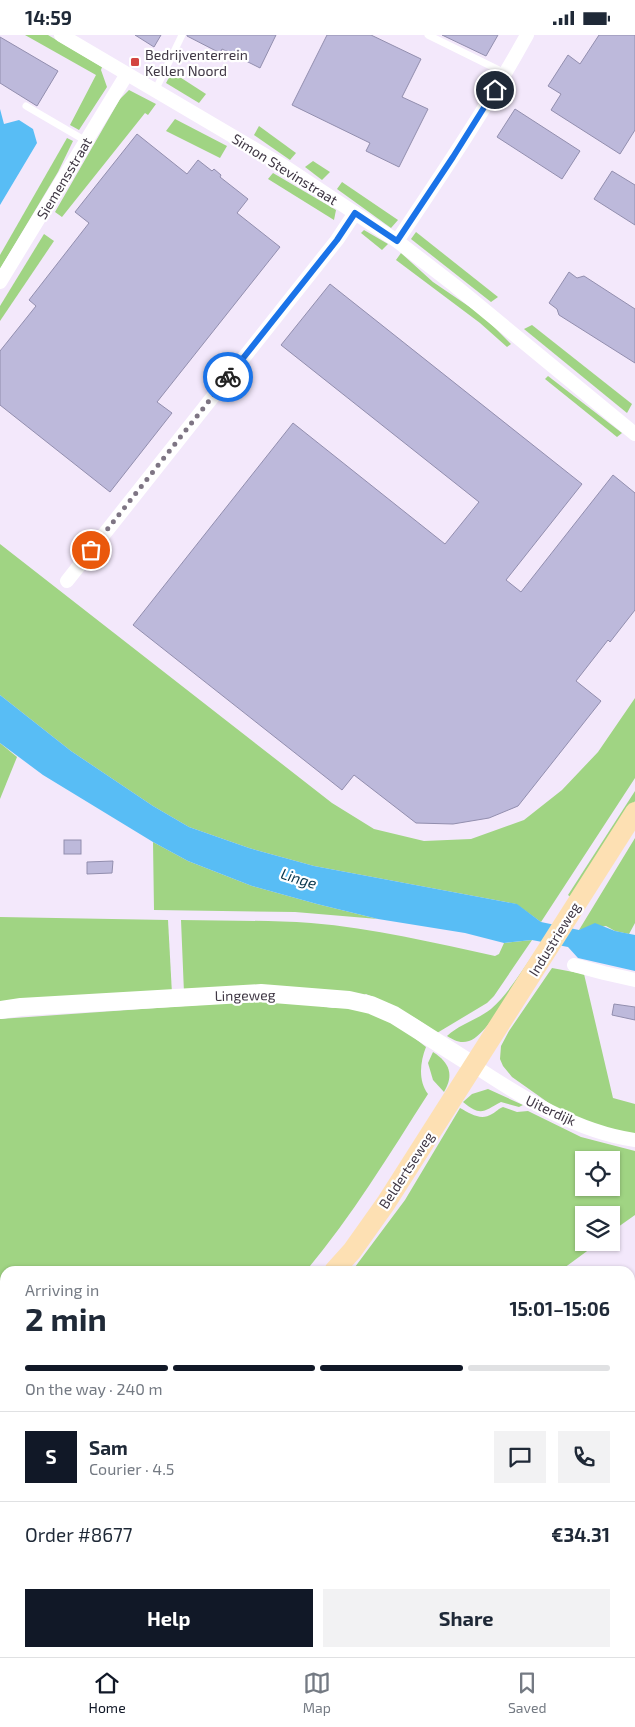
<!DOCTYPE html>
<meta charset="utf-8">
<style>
body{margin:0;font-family:"Exo 2",sans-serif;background:#f2f2f3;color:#1f2937;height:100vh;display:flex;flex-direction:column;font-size:19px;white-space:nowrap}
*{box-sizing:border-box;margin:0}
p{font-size:16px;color:#747a83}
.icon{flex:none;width:28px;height:28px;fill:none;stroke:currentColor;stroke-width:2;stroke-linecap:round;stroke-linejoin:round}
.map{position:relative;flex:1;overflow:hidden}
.details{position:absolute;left:0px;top:1231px;width:635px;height:391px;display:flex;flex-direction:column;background:#fff;border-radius:15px 15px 0 0;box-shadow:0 1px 4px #0004}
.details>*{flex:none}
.fabs{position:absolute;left:575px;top:1116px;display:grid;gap:10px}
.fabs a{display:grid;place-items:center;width:45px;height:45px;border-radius:0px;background:#fff;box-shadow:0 1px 4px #0004;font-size:25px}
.pin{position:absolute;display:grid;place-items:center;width:42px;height:42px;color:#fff;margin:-21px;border:2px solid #fff;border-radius:50%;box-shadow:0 1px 5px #0007}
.courier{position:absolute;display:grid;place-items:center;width:50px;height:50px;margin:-25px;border:4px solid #1a73e8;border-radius:50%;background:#fff;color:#222;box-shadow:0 1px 6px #0007}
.head em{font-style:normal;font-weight:700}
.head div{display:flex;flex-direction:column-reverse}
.head{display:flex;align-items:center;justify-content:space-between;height:85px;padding:0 25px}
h1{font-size:32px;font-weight:700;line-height:38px}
.bar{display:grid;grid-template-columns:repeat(4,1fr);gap:8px 5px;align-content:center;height:60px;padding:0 25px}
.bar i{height:6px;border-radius:4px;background:#e0e1e3}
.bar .active{background:#111827}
.bar p{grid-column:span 4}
.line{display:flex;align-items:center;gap:12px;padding:0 25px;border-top:1px solid #e0e1e3}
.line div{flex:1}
.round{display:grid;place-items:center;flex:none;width:52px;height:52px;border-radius:0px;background:#f2f2f3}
.button{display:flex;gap:10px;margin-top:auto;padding:10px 25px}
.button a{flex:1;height:58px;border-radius:0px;background:#111827;color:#fff;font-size:20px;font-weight:700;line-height:58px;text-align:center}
.button a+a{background:#f2f2f3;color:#1f2937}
.status{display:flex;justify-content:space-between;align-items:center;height:35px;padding:0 25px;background:#fff;direction:ltr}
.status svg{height:14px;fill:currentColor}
.dock{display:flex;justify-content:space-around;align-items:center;height:70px;border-top:1px solid #e0e1e3;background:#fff;font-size:14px;color:#747a83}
.dock a{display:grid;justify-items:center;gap:2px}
.dock .active{color:#111827}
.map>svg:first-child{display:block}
</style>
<div class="status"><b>14:59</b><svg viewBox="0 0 49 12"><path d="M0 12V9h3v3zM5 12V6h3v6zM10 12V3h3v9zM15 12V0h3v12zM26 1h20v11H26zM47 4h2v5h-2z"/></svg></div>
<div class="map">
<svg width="635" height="1622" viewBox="0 0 635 1622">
<rect width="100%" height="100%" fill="#f3e8fb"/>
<g fill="#a0d483" fill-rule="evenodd">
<path d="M25,0h23l54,32 -1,3 6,17 -28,43 -9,-5 26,-50z"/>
<path d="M172,37l34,22 -7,9 -33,-20z"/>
<path d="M129,55l27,14 -8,11 -3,-2 -83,104 -7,-5 65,-113z"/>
<path d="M175,84l52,27 -7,12 -54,-27z"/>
<path d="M259,91l37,27 -6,7 -36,-25z"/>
<path d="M67,103l6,3 -15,31 -58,97v-14z"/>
<path d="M313,126l17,11 -8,8 -17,-13z"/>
<path d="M273,138l63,37 -2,10 -66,-41z"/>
<path d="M342,147l56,38 -7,8 -54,-39z"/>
<path d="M364,195l24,14 -6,6 -21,-17z"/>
<path d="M416,197l82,65 -7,5 -80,-63z"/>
<path d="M44,199l10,7 -54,80v-15z"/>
<path d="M401,218l32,29 50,34 28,28 -4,3 -27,-24 -84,-63z"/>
<path d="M532,290l100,79 -5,9 -103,-84z"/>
<path d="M548,341l74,57 -5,4 -72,-58z"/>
<path d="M0,509l332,259 42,26 50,12 47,-2 53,-19 38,-30 36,-38 37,-54v80l-94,144 -25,-18 -202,-38 -65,-18 -60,-21 -36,-21 -82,-55 -71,-56z"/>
<path d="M0,708l17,14 -17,42z"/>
<path d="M635,756v10l-63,97 -4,-3z"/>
<path d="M635,803v85l-6,11 -14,-3 -9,-5 -27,4z"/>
<path d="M153,807l35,19 64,25 65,18 61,15 -83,-7 -141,-2z"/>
<path d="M0,882l168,3 4,74 -172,12z"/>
<path d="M181,885c43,1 86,0 130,3 62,5 124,20 184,33l4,-2 5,-11 28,-3 -38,56 -7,7 -50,30c-21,-16 -46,-29 -71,-39l-11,5 -171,-6z"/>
<path d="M539,911c-11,19 -51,90 -70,95 -9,3 -15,-1 -22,-5 13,-12 30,-16 44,-27 19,-17 33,-42 48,-63z"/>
<path d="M552,933l32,6 29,124 22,6v32l-23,-3 -59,-27 -41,-29 -9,-11 -3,-7 1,-13 8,-15z"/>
<path d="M256,966l51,3 26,4 19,-2 46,19 28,22c-6,15 -8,34 2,47 -39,61 -76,122 -122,177h-301v199l-5,2v-453z"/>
<path d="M433,1017c17,11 21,23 11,40l-11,-12 -5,-17z"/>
<path d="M488,1054l35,16 -4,2 -18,-5c-17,9 -20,15 -38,0l9,-8z"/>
<path d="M503,1072l14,5 11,-1 53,26 54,14v64l-24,17v-17h-27v28h14l-38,28h-208l53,-71 55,-92c11,6 21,13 32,6 5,-3 6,-5 11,-7zM584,1125h27v27h-27z"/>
<path d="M5,1471v80l-5,2v-81z"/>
</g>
<g fill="#58bdf5">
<path d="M0,74l4,15 15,-4 14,9 4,14 -37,62z"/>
<path d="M0,660l71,56 82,55 36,21 60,21 65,18 203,38 24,18 38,8 16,-7 20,8 20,4v36l-57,-13 -10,-11 -36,-7 -28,3 -39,-10 -87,-14 -61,-15 -65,-18 -64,-25 -35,-19 -110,-67 -43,-32z"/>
</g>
<g fill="#bdb9db" stroke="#928eae">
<path d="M135,0h26l-7,12z"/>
<path d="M187,0h89l-16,33 -38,-19 -2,4 -33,-17z"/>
<path d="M327,0h44l50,24 -19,38 26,12 -29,58 -33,-16 4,-8 -78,-38z"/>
<path d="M442,0h56l-12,21z"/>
<path d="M599,0h36v95l-15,24 -69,-44 10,-16 -13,-8 20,-31 12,9z"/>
<path d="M0,2l58,34 -21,35 -37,-23z"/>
<path d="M515,74l65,42 -18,28 -65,-42z"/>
<path d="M137,99l50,40 11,-14 14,11 2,-2 7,6 -1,2 28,22 -11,14 43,34 -123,155 15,11 -62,79 -110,-87v-54l36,-45 -7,-6 60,-77 -14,-11z"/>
<path d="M612,136l23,14v40l-41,-26z"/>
<path d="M569,237l8,6 7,-2 51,33v54l-76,-48 -2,-6 -8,-6z"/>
<path d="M330,249l252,200 -76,96 15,12 92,-117 22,18v117l-25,32 -2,-2 -32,41 25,20 -83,105 -29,12 -36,6 -37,-1 -62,-48 -12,15 -209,-165 160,-202 152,121 34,-42 -198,-157z"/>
<rect x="64" y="805" width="17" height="14"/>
<path d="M113,826l-1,12 -25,1v-12z"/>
<path d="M614,969l21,3v13l-23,-5z"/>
</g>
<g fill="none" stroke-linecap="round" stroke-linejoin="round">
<g stroke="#fff" stroke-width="7">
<path d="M428,0l77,38"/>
<path d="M155,56l27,-56"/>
<path d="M26,71l60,35"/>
</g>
<g stroke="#fff" stroke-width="14">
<path d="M61,0l226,133 110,73 57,44 181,149"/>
<path d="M397,206c45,-67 91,-135 130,-206"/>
<path d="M0,247l127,-208"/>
<path d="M67,546l270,-341 18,-27"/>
<path d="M574,930l30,8 31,7"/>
<path d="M473,1030c48,32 104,67 162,75"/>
</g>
<path stroke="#fff" stroke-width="18" d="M0,975l21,-3 240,-14 88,7 22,5 23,10 79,50"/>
<g stroke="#fde0b3" stroke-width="20">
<path d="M334,1236l18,-20 34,-48 249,-391"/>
<path d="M0,1456l5,-1"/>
</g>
</g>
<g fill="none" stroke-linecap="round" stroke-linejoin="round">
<path stroke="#7e7584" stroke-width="5" stroke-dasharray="0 9" d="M91,515l137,-173"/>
<path stroke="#1a73e8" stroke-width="6" d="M228,342l109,-137 18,-27 42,28 56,-84 42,-67"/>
</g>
<rect fill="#d34440" stroke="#fff" stroke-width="2" x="130" y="22" width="10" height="10" rx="2.5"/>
<g text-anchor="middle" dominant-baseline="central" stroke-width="4.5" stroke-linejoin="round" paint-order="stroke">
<g font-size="14" fill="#3f3744" stroke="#fff" text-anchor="start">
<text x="145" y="19">Bedrijventerrein<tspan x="145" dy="16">Kellen Noord</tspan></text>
</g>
<g font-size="14" fill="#3f3744" stroke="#fff">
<text transform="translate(285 134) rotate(32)">Simon Stevinstraat</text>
<text transform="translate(64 143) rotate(-59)">Siemensstraat</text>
<text transform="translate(554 904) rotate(-58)">Industrieweg</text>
<text transform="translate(245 960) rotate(-1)">Lingeweg</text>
<text transform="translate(551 1075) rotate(25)">Uiterdijk</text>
<text transform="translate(406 1135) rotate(-57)">Beldertseweg</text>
</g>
<g font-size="15" font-style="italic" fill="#08364c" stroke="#fff">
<text transform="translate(299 843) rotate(17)">Linge</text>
</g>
</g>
</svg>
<div class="fabs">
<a><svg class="icon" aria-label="locate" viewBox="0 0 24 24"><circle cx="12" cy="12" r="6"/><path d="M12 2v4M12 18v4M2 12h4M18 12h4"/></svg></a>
<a><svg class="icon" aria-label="layers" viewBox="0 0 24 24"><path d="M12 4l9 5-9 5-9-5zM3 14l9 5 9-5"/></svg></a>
</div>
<div class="pin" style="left:91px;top:515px;background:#ea580c"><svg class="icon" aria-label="bag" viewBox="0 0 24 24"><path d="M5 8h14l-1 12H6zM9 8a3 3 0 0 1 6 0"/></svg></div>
<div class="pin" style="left:495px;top:55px;background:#1f2937"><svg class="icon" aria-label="home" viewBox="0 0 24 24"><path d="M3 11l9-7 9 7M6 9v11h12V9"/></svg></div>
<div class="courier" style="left:228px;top:342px"><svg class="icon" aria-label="bike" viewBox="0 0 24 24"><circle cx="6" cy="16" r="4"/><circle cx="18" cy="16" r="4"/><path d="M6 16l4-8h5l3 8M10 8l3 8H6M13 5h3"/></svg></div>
<section class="details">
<div class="head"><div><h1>2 min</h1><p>Arriving in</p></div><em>15:01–15:06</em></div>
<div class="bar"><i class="active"></i><i class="active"></i><i class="active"></i><i></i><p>On the way · 240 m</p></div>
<div class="line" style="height:90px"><b class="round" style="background:#111827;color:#fff">S</b><div><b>Sam</b><p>Courier · 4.5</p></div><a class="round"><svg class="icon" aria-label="chat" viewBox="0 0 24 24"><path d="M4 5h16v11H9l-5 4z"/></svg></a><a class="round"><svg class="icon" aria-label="phone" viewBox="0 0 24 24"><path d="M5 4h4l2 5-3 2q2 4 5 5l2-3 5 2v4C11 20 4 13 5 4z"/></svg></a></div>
<div class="line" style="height:65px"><div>Order #8677</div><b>€34.31</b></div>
<div class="button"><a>Help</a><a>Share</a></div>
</section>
</div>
<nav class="dock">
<a class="active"><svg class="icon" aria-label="home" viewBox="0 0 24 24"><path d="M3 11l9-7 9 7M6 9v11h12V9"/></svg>Home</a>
<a><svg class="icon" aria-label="map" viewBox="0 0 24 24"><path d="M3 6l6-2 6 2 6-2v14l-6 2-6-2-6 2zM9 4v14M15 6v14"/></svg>Map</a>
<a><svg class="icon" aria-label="saved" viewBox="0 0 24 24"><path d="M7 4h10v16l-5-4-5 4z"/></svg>Saved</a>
</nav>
